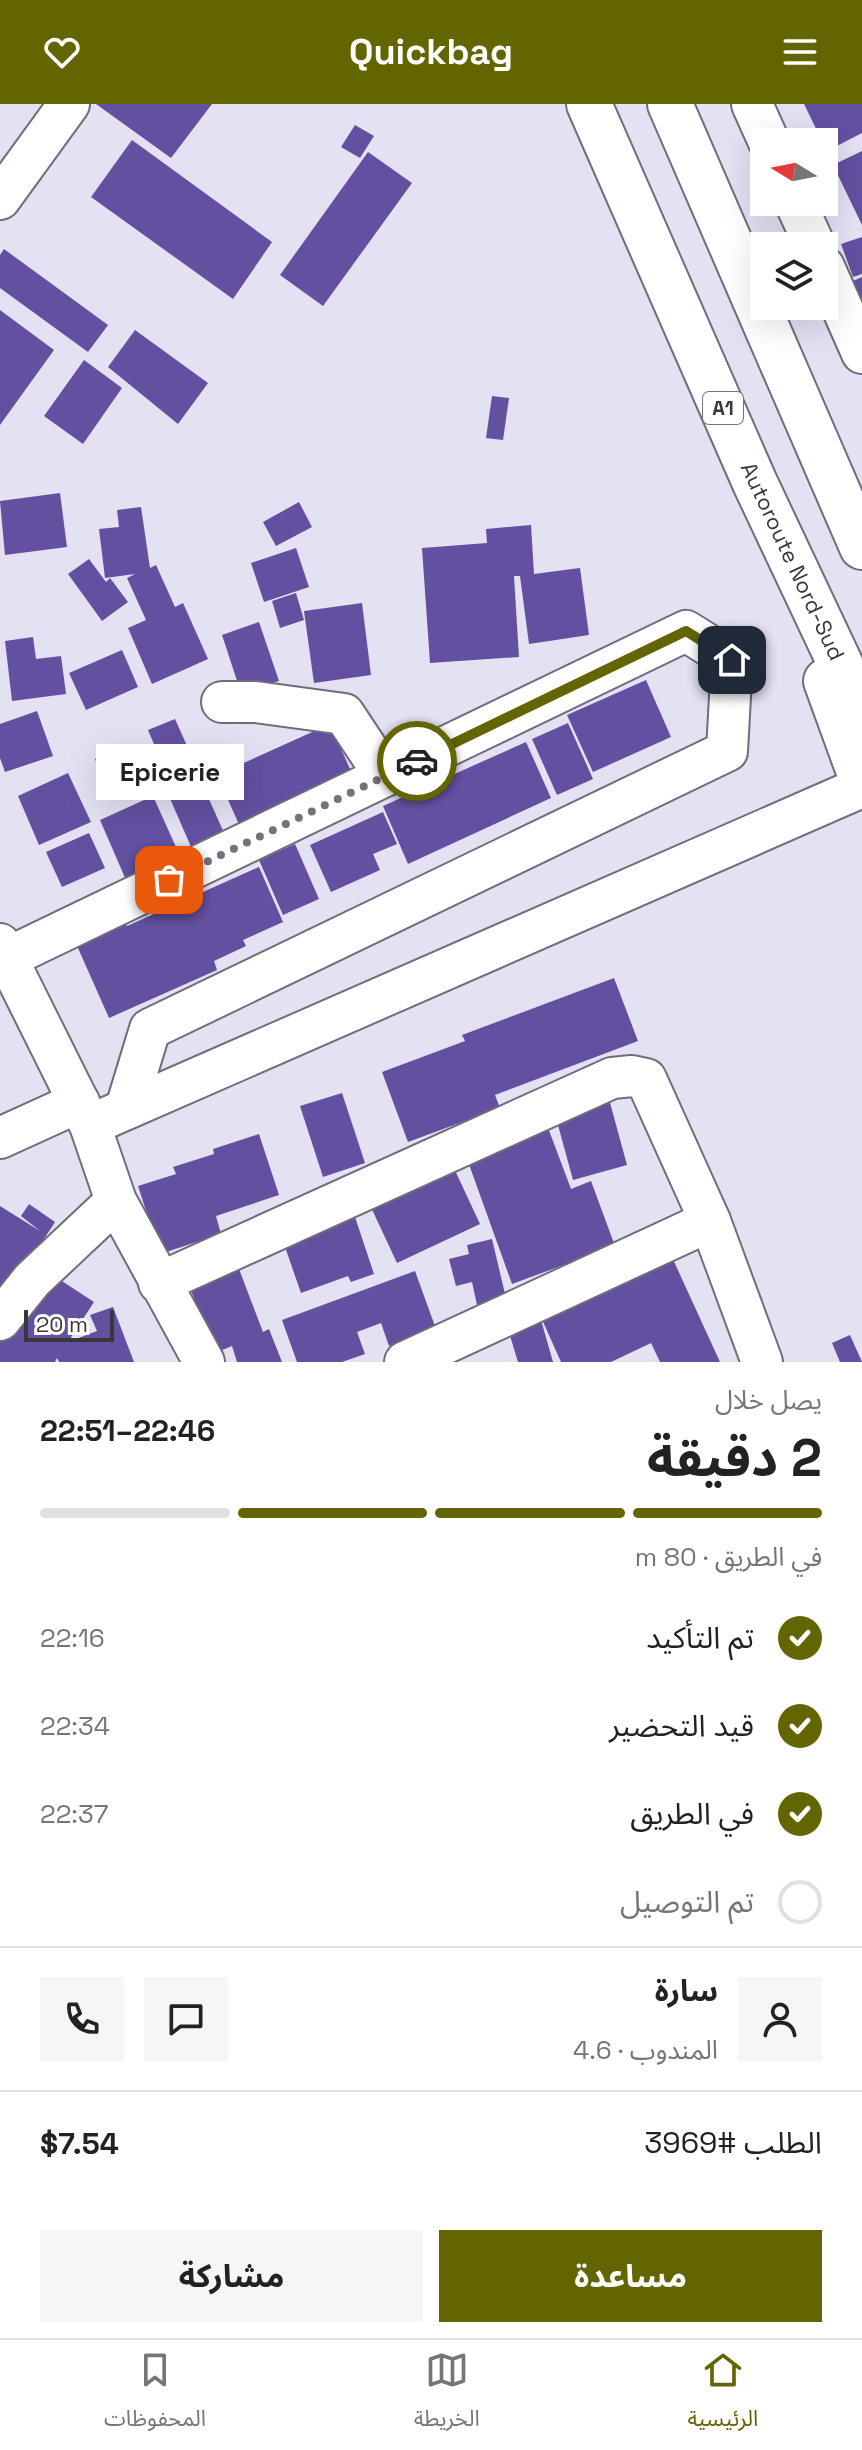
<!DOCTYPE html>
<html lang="ar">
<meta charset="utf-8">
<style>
body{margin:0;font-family:"Space Grotesk","Noto Sans Arabic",sans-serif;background:#f6f6f6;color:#222;direction:rtl;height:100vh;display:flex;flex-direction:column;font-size:30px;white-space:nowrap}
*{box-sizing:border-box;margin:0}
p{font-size:26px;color:#767676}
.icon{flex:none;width:44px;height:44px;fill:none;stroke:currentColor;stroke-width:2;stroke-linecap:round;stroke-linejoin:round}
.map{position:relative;height:1258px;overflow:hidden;direction:ltr}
.sheet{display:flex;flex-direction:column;background:#fff;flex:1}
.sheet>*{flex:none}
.needle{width:52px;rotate:280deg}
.buttons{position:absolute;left:750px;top:24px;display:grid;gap:16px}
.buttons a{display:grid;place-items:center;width:88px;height:88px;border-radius:0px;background:#fff;box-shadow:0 8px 32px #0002;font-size:40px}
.scale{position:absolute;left:24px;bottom:20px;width:90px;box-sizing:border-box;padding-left:8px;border:4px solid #38373e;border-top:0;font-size:22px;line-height:28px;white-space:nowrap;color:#38373e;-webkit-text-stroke:6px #fff;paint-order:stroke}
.pin{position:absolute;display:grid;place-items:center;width:68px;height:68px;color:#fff;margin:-34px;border-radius:16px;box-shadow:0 4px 12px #0006}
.courier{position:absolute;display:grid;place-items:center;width:80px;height:80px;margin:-40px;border:6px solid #626500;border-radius:50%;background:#fff;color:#222;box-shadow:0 2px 10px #0007}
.bubble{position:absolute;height:56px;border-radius:0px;background:#fff;box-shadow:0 8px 32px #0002;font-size:26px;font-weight:700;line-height:56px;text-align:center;direction:rtl}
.headline em{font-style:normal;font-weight:700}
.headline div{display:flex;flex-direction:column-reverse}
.headline{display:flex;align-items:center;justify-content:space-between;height:136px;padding:0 40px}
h1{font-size:52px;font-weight:700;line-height:60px}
.bar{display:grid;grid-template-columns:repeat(4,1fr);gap:12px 8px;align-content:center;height:96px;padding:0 40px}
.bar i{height:10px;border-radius:6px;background:#e0e0e0}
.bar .on{background:#626500}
.bar p{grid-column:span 4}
.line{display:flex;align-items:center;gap:20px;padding:0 40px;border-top:2px solid #e0e0e0}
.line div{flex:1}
.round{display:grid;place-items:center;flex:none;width:84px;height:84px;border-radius:0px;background:#f6f6f6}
ol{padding:0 40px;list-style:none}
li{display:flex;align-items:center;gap:24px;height:88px}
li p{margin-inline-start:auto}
li .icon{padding:8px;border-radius:50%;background:#626500;color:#fff;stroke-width:4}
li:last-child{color:#767676}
li i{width:44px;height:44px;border:4px solid #e0e0e0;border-radius:50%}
.primary-button{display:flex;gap:16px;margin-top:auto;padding:16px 40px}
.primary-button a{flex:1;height:92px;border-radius:0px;background:#626500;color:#fff;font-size:32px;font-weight:700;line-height:92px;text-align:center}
.primary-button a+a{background:#f6f6f6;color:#222}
header{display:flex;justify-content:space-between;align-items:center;height:104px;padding:0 40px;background:#626500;color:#fff;font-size:36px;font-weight:700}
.dock{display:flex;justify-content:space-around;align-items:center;height:112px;border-top:2px solid #e0e0e0;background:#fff;font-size:22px;color:#767676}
.dock a{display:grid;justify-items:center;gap:4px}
.dock .on{color:#626500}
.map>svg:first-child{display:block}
</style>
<header><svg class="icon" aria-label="menu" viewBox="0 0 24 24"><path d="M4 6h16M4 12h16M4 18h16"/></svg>Quickbag<svg class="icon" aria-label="heart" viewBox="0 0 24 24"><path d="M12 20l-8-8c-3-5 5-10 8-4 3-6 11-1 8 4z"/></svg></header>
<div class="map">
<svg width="862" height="1258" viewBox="0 0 862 1258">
<rect width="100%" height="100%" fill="#e3e1f2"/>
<g fill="#6450a1">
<path d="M96,0h116l-41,54z"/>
<path d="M804,0h58v29l-35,18z"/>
<path d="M355,21l19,11 -14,22 -19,-11z"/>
<path d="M132,36l140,102 -39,57 -142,-102z"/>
<path d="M862,47v74l-29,-60z"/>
<path d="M368,48l44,31 -89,123 -43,-31z"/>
<path d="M862,133v37l-9,3 -12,-33z"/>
<path d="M4,145l104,76 -20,27 -88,-64v-33z"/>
<path d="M862,173v40l-18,-32z"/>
<path d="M0,206l54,40 -54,75z"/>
<path d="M135,226l73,53 -30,41 -70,-57z"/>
<path d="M84,256l38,28 -39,56 -39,-28z"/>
<path d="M492,292l17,2 -6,42 -17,-2z"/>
<path d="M60,389l7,54 -62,8 -5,-54z"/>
<path d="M299,398l13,25 -36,19 -13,-24z"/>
<path d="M141,403l9,61 6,-3 19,42 8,-4 25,56 -56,25 -24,-56 18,-8 -19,-42 8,-4 -30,4 -6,-49 20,-2 -2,-17z"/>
<path d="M531,421l3,49 46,-6 9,67 -60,9 -9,-68h-6l5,81 -89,6 -8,-115 65,-5 -1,-14z"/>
<path d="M296,444l13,39 -45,15 -13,-39z"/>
<path d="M89,455l17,23 4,-4 18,24 -26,19 -34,-47z"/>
<path d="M296,489l8,27 -24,8 -8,-27z"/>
<path d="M362,499l9,72 -57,8 -10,-72z"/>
<path d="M259,518l20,59 -38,12 -19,-58z"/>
<path d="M33,533l3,22 25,-3 5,38 -54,7 -7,-60z"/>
<path d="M122,546l16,37 -52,23 -17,-37z"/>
<path d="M646,576l25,57 -78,35 -26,-57z"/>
<path d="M37,607l16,45 -48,16 -5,-14v-34z"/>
<path d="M175,615l17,38 -27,13 -17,-40z"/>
<path d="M568,619l25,56 -36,16 -25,-56z"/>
<path d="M330,620l24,54 -113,51 -24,-54z"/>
<path d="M526,638l25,56 -143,66 -25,-58z"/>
<path d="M124,642l15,36 -28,13 -16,-36z"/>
<path d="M68,669l23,49 -52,23 -21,-49z"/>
<path d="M200,675l25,56 -33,14 -24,-55z"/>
<path d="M153,692l27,60 -54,24 -26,-60z"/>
<path d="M383,708l14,32 -24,10 7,16 -49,22 -21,-47z"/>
<path d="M89,729l16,35 -43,19 -16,-35z"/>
<path d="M295,740l24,55 -36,16 -24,-55z"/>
<path d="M259,763l24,55 -40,18 3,6 -32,15 3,9 -108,48 -35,-79 49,-22 4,9z"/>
<path d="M614,874l24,63 -143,54 5,13 -92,34 -26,-70 83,-31 -3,-6z"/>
<path d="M342,989l23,70 -42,14 -23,-71z"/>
<path d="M609,995l18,66 -54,15 -18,-66z"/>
<path d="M547,1021l24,64 20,-8 24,65 -103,38 -46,-128z"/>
<path d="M259,1030l20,61 -63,21 5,18 -61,20 -22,-68 38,-12 -3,-7 41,-13 -1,-5z"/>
<path d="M452,1060l28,60 -83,39 -28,-60z"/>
<path d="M29,1100l26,18 -55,85v-101l40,25 -19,-15z"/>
<path d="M353,1107l21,63 -23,8 -3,-6 -47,17 -18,-52z"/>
<path d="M492,1135l14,59 -29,7 -5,-23 -16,4 -7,-27 20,-5 -2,-9z"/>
<path d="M671,1151l49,107h-60l-9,-19 -40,19h-50l-21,-47z"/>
<path d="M239,1165l24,63 6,-3 13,33h-45l-5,-16 -17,7 -25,-65z"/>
<path d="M45,1166l49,32 -26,40 29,-11 -7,-16 23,-8 21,55h-75l-2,-4 -2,4h-55v-27z"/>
<path d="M415,1167l21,58 -47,17 -8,-23 -24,9 8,22 -23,8h-45l-15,-42z"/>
<path d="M541,1216l12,42h-35l-10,-33z"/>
<path d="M850,1231l12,27h-22l-8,-19z"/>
</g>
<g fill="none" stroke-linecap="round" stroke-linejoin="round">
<defs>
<g id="minor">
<path d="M752,0l17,38"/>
<path d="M0,95l69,-95"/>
<path d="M795,98l20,44"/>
<path d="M824,163l38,86"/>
<path d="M222,598h34l88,12 41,62"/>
<path d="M0,840l90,181 26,76 88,161"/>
<path d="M7,854l679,-327 46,29 -5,91 -577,278 -24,79"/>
<path d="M90,1021l772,-338"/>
<path d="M0,1034l79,-36"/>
<path d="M159,1179l453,-205 20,-2 14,3 64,142 52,141"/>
<path d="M0,1216l32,-40 84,-79"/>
<path d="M405,1258l305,-141"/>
</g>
<g id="highway">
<path d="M589,0l166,379 107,227"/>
<path d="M670,0l192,443"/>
<path d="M826,577l36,99"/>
</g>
</defs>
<use href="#minor" stroke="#6f6d7c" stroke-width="44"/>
<use href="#highway" stroke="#6f6d7c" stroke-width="48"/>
<use href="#minor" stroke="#fff" stroke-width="40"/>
<use href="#highway" stroke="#fff" stroke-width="44"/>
</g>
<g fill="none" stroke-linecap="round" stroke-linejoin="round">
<path stroke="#74727d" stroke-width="8" stroke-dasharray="0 14.4" d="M169,776l248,-119"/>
<path stroke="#626500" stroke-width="10" d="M417,657l269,-130 46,29"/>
</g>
<g text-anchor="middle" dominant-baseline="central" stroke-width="8" stroke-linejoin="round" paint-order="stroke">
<rect fill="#fff" stroke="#747378" stroke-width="2" x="703" y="288" width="40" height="32" rx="6"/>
<g font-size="20" font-weight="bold" fill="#38373e">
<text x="723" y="304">A1</text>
</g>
<g font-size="22" fill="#38373e" stroke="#fff">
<text transform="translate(793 457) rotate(65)">Autoroute Nord-Sud</text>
</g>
</g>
</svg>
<div class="buttons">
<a><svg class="needle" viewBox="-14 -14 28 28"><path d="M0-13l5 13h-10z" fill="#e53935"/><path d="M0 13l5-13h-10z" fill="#767676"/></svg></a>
<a><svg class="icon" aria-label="layers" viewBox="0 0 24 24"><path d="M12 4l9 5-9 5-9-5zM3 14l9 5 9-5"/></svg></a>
</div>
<div class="scale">20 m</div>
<div class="pin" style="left:169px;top:776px;background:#ea580c"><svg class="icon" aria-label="bag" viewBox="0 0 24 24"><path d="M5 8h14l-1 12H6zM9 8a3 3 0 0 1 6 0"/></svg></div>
<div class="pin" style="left:732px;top:556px;background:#1f2937"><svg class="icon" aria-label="home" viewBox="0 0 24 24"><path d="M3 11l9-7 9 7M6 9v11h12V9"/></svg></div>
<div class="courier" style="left:417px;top:657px"><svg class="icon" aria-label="car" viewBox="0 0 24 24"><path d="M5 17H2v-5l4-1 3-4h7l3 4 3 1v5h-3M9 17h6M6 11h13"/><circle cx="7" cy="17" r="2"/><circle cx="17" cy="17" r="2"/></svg></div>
<div class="bubble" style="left:96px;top:640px;width:148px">Epicerie</div>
</div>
<section class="sheet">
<div class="headline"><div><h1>2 دقيقة</h1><p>يصل خلال</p></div><em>22:46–22:51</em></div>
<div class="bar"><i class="on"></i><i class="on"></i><i class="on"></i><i></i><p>في الطريق · 80 m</p></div>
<ol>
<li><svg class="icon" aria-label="check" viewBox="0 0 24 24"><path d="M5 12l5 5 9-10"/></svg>تم التأكيد<p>22:16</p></li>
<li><svg class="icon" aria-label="check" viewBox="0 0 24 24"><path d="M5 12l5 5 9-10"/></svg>قيد التحضير<p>22:34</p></li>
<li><svg class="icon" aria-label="check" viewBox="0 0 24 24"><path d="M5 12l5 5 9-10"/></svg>في الطريق<p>22:37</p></li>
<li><i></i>تم التوصيل</li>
</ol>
<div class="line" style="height:144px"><a class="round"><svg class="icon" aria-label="person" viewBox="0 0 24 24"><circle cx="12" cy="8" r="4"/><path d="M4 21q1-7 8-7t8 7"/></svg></a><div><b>سارة</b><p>المندوب · 4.6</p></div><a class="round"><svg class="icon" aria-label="chat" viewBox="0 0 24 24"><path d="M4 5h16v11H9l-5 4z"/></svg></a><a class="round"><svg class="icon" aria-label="phone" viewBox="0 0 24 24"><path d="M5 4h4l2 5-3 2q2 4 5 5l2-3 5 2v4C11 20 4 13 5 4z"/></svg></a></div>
<div class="line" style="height:104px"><div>الطلب #3969</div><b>$7.54</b></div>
<div class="primary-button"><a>مساعدة</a><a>مشاركة</a></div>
</section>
<nav class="dock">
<a class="on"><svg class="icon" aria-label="home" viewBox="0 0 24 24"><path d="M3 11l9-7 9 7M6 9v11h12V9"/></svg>الرئيسية</a>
<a><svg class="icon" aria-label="map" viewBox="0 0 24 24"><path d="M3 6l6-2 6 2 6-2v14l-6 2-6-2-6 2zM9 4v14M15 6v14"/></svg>الخريطة</a>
<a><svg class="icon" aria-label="saved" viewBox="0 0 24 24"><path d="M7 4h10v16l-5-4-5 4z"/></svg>المحفوظات</a>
</nav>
